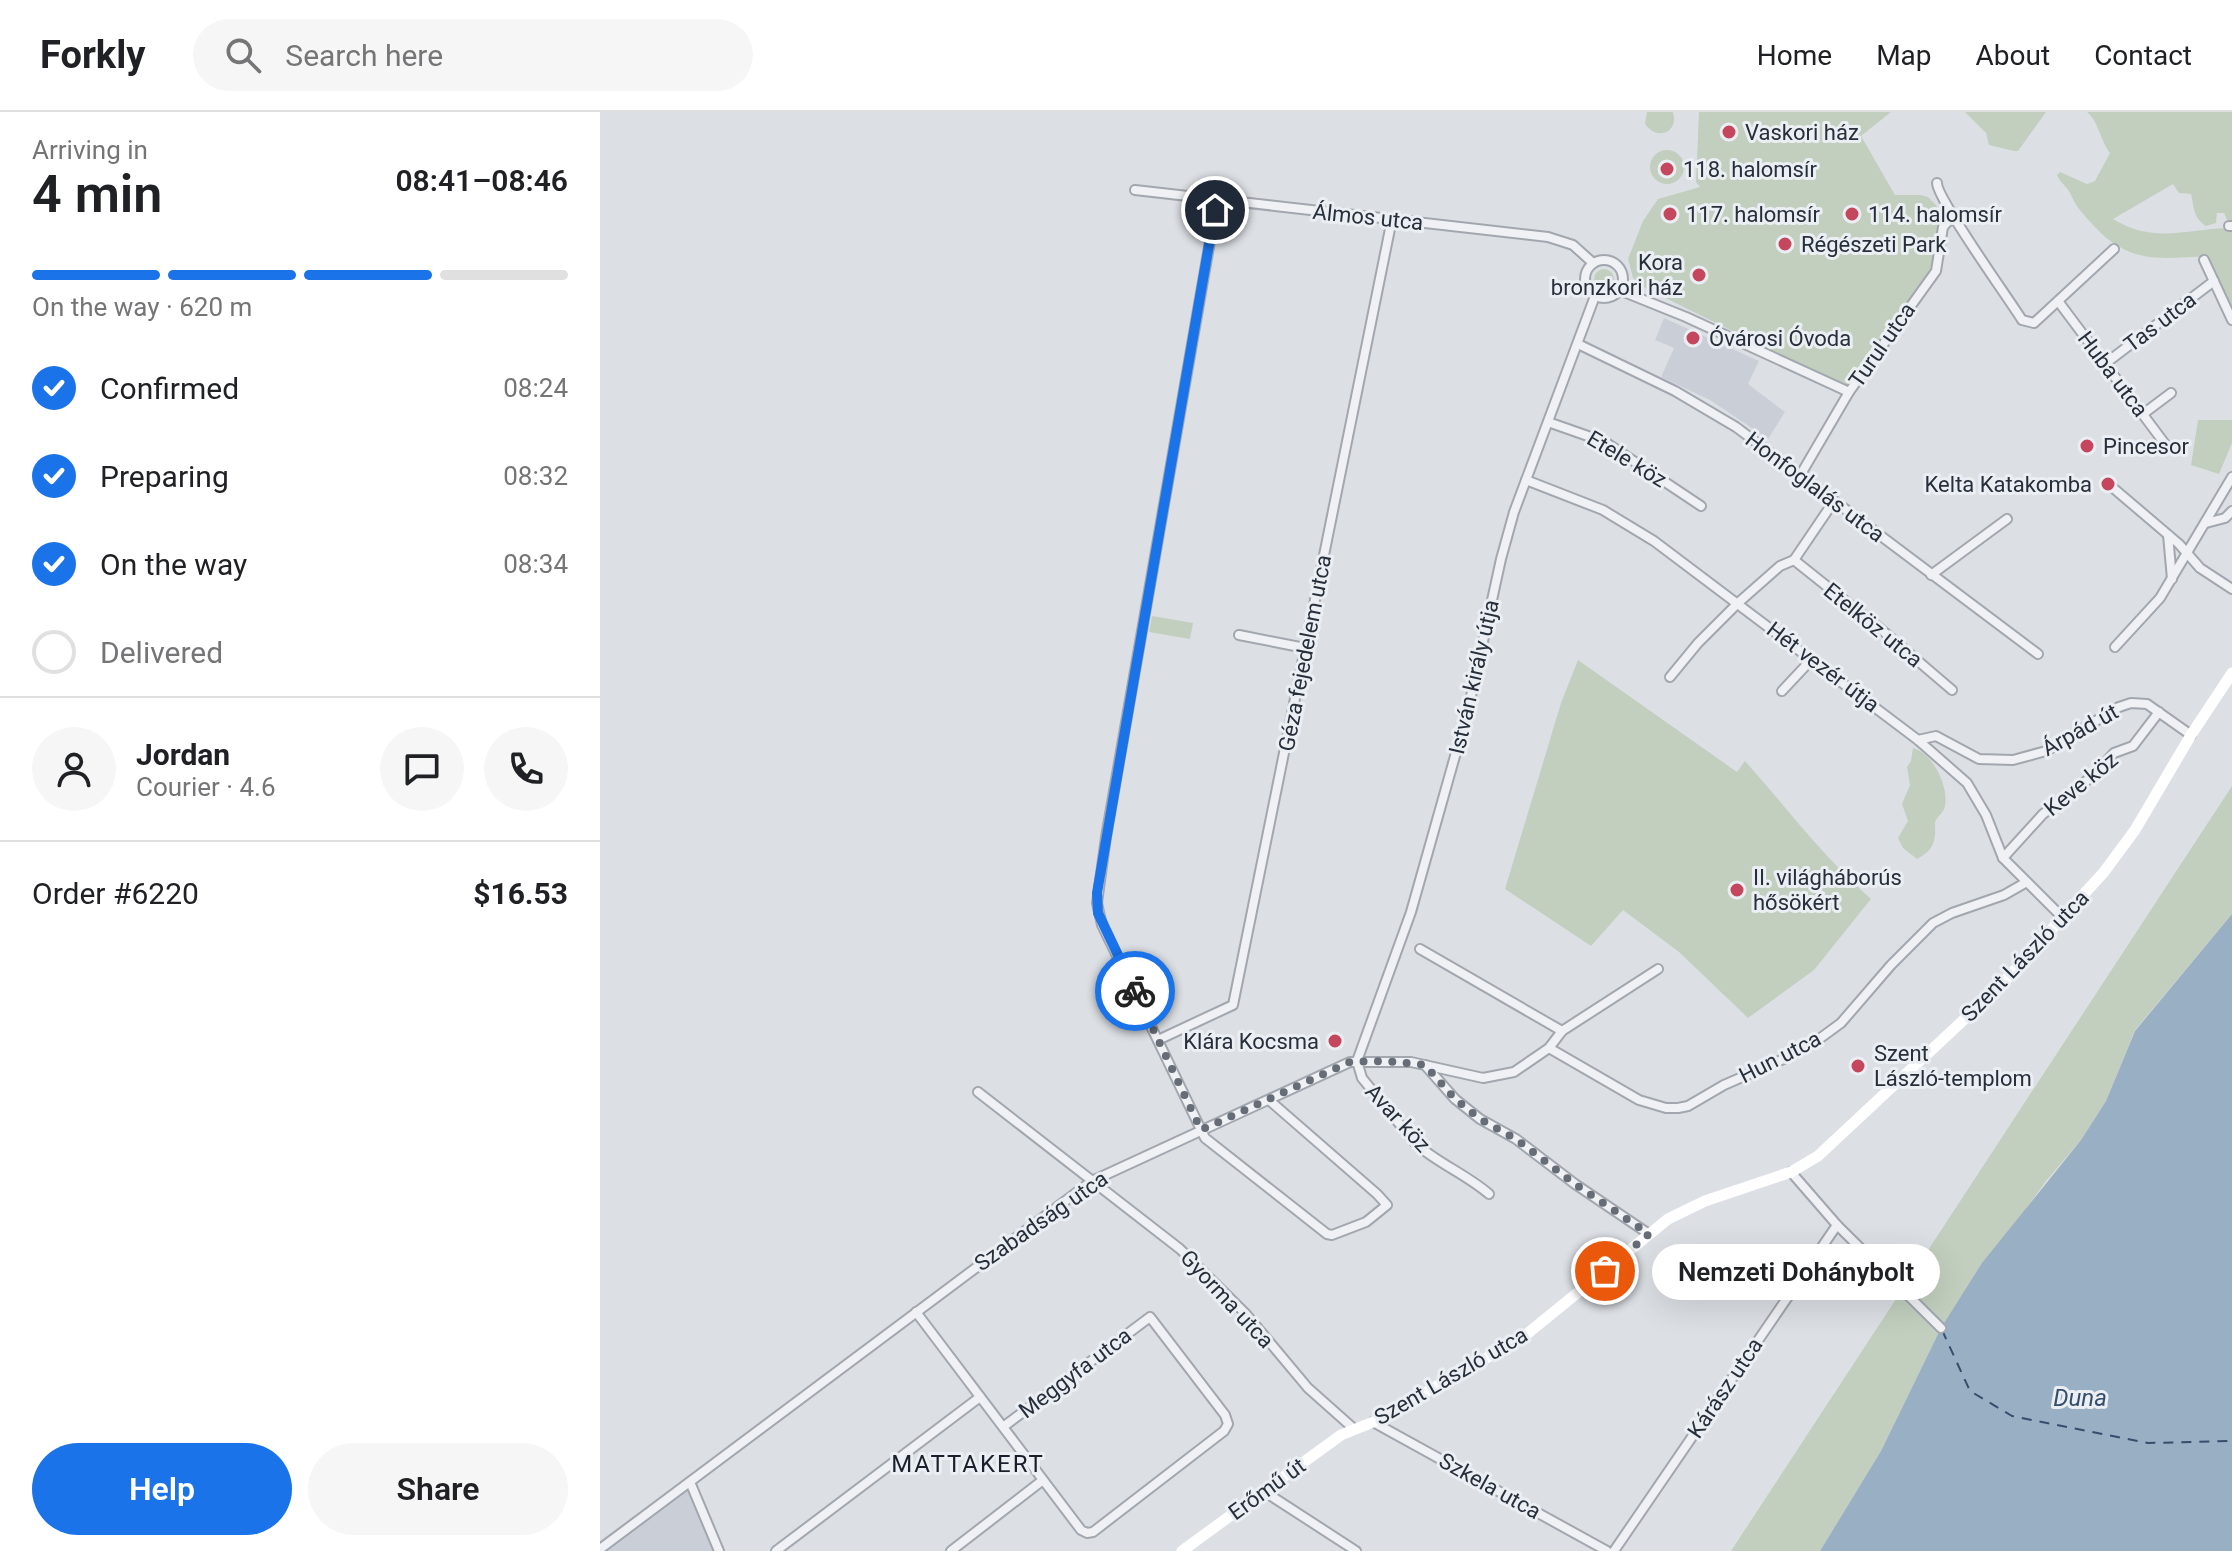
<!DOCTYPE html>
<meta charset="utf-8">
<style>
body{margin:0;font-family:Roboto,sans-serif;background:#f6f6f6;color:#202124;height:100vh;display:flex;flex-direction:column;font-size:30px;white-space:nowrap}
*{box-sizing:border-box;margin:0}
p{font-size:26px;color:#757577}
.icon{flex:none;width:44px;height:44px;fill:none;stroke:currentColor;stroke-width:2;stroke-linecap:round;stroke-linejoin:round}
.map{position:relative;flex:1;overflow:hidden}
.drawer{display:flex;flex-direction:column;background:#fff;width:600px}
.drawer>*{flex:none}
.pin{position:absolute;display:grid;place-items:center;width:68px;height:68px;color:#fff;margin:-34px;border:4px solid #fff;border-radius:50%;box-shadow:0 2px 8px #0007}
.courier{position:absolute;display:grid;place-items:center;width:80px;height:80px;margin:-40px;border:6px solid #1a73e8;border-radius:50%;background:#fff;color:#222;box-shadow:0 2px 10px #0007}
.bubble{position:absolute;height:56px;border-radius:28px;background:#fff;box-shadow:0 8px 32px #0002;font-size:26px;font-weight:600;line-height:56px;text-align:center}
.headline em{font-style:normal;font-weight:600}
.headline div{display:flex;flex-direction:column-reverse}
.headline{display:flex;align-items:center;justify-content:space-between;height:136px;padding:0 32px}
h1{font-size:52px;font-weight:600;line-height:60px}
.bar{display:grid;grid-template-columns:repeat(4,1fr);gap:12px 8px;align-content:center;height:96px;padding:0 32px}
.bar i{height:10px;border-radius:6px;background:#e0e0e0}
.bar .selected{background:#1a73e8}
.bar p{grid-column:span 4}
.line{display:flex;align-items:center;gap:20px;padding:0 32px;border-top:2px solid #e0e0e0}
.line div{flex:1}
.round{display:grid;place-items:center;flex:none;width:84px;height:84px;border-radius:42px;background:#f6f6f6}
ol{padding:0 32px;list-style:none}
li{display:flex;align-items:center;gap:24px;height:88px}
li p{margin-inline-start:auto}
li .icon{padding:8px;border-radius:50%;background:#1a73e8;color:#fff;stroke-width:4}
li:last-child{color:#757577}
li i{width:44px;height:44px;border:4px solid #e0e0e0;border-radius:50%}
.cta{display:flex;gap:16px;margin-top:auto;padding:16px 32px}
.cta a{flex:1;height:92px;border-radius:48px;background:#1a73e8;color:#fff;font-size:32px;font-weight:600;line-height:92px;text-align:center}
.cta a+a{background:#f6f6f6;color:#202124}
header{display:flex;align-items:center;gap:48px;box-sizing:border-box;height:112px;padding:0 40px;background:#fff;border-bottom:2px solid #e0e0e0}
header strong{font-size:38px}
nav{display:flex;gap:44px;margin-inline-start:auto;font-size:28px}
.search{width:560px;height:72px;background:#f6f6f6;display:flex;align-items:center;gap:20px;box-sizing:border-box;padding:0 28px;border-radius:44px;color:#757577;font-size:30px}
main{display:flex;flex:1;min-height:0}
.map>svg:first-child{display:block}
</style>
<header>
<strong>Forkly</strong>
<div class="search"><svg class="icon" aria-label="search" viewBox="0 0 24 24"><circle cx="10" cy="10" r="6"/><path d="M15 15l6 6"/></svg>Search here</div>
<nav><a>Home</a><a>Map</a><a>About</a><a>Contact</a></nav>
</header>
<main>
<section class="drawer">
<div class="headline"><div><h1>4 min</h1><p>Arriving in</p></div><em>08:41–08:46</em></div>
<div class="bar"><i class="selected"></i><i class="selected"></i><i class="selected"></i><i></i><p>On the way · 620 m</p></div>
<ol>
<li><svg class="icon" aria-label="check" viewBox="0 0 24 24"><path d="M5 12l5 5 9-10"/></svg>Confirmed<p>08:24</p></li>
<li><svg class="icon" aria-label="check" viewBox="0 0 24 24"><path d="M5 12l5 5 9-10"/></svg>Preparing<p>08:32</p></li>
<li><svg class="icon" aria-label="check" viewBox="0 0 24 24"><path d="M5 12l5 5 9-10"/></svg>On the way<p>08:34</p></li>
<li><i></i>Delivered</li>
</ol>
<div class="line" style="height:144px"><a class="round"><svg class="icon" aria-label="person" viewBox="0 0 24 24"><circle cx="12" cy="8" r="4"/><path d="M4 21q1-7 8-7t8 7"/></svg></a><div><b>Jordan</b><p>Courier · 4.6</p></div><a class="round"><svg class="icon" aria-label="chat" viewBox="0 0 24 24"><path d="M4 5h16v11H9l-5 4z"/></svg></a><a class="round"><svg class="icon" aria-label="phone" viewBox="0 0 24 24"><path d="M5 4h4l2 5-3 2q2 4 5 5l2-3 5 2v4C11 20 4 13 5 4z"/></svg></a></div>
<div class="line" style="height:104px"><div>Order #6220</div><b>$16.53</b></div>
<div class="cta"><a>Help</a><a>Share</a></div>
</section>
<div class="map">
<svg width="1632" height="1439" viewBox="0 0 1632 1439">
<rect width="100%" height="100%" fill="#dce0e5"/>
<g fill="#cacfd7">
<path d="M1064,206l95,43 -11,23 37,28 -17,27 -58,-39 -49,-23 13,-29 -19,-8z"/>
<path d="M85,1367l29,72h-114v-10z"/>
</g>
<g fill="#c2cfbe">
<path d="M1047,0h26c6,21 -16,29 -28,12z"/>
<path d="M1099,0h192l-30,24 34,59h26l7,2 8,8 5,12 -7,49 -88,121 -203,-100 -10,-9 -5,-19 15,-38 15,-22 42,-12 -4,-5z"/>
<path d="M1365,0h81l-28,39h-4l-25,-6 -3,-12z"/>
<path d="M1487,0h145v109l-5,-1 -3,-7h-7l-1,10 -10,3c-13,-8 -12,-19 -15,-32l-12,-1 -6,-9 -60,35c42,26 75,9 119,9v82l-24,-54c-50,3 -79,8 -115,-31 -9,-10 -17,-18 -22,-30 -3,-8 -11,-12 -14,-20l3,-3 27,12 8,-3 15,-28c-10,-13 -11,-31 -23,-41z"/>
<circle cx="1067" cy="55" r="17"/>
<circle cx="1004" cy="167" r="10"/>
<path d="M1598,308h34v23l-13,31 -28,-9z"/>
<path d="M552,504l41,7 -3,16 -41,-7z"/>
<path d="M978,548l159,112 8,-11c42,47 78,96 126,138l-57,71 -66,48 -69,-66 -56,-42 -32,36 -86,-57 56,-186z"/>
<path d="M1313,636c20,5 36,39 32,58 -2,8 -7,9 -10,16 1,19 -1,28 -18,37l-14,-11 -5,-10 10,-17 -6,-17 8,-19 -3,-18 4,-6z"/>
<path d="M1632,674v128l-97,116 -29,71 -25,39 -35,41 -105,147 -60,123 -61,100h-89z"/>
</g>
<path fill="#99afc4" d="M1632,802v637h-412l61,-100 60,-123 41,-65 99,-123 25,-39 29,-70z"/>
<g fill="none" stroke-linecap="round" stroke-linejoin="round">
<path stroke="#344e6c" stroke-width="2" stroke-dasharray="10 8" stroke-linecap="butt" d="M1342,1218l28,61 42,25 136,27 84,-2"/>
<defs>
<g id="street">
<path d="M1337,71c0,16 72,116 85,137l12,3 80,-74"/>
<path d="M535,78l413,47 25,8 20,18"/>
<path d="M617,89l-111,636 -9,66 5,22 103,213 122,96 5,1 34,-13 21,-17 -10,-11 -108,-94"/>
<path d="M1629,114h3"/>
<path d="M1604,148l28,60"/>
<circle cx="1004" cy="167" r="19"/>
<path d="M1019,178l67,27 163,75"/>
<path d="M1458,189l110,147"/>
<path d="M978,232l97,47 61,36 302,227"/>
<path d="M1506,251l108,-82"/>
<path d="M1543,302l28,-21"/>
<path d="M948,310l57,20 96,64"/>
<path d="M1201,362l48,-82 87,-121 7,-44 10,-11"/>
<path d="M926,368l77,30 51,31 264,199 49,43 19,32 17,43 59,59"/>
<path d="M1512,375l67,57 21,24 32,21"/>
<path d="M1606,411l19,-5 7,-7"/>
<path d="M1568,423l4,44"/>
<path d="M1194,448l89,71 69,59"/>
<path d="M1331,463l76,-56"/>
<path d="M639,523l66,13"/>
<path d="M1515,535l45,-49 72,-121"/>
<path d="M1070,565l28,-34 40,-40 42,-37 14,-6 40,-59"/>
<path d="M1182,579l30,-32"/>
<path d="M1318,628l18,-4 43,23 34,1 33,-9 73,-44 12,-4 16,1 44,31"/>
<path d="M1403,746l40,-44 51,-39 20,-22 19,-7 26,-34"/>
<path d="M820,837l142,82"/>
<path d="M558,928l75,-35 159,-786"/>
<path d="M949,936l90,52 27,8h12l10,-2 36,-21 64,-28 27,-15 26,-19 50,-58 42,-42 19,-10 52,-18 21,-12"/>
<path d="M825,953l30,34 25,20 36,20 59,45 74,50"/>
<path d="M378,980l202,157 66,65 62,74 45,40"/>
<path d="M1191,1060l46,53 104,103"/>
<path d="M889,1082c-23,-20 -52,-31 -74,-51l-53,-65 -5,-17 54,-149 57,-202 33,-151 13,-47 81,-216"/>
<path d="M316,1200l165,218 6,3 6,-1 131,-101 4,-7 -3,-9 -75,-98 -147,110"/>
<path d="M773,1310l234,129"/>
<path d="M90,1370l29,69"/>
<path d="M665,1380l91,59"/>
<path d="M0,1437l492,-368 258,-119h61l72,16 31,-6 35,-24 13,-17 96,-62"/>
<path d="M176,1439l204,-154"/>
<path d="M351,1439l92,-71"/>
<path d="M1014,1439l223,-326"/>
</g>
</defs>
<use href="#street" stroke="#a2a7af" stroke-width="12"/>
<use href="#street" stroke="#eff1f4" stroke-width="8"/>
<path stroke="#fff" stroke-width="11" d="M582,1439l159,-116 32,-13 149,-84 146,-119 37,-18 86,-29 27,-16 183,-171 103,-113 31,-42 56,-95 41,-62"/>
</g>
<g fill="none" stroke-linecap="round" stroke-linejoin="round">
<path stroke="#666d76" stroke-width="8" stroke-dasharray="0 14.4" d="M535,879l66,139 149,-68 36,-1 39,4 30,34 25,20 36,20 59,45 74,50 -44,37"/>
<path stroke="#1a73e8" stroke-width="10" d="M535,879l-37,-78 -1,-20 118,-683"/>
</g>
<g fill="#c5475d" stroke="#ebeff3" stroke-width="3">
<circle cx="1129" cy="20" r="8"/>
<circle cx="1067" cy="57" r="8"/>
<circle cx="1070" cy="102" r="8"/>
<circle cx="1252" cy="102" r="8"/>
<circle cx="1185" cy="132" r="8"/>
<circle cx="1099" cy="163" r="8"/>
<circle cx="1093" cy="226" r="8"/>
<circle cx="1487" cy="334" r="8"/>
<circle cx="1508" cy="372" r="8"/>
<circle cx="1137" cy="778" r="8"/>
<circle cx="735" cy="929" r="8"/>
<circle cx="1258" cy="954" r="8"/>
</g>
<g text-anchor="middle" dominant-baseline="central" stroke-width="6" stroke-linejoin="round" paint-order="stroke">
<g font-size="22" fill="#272f3b" stroke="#ebeff3" text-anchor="start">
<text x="1145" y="20">Vaskori ház</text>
<text x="1083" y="57">118. halomsír</text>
<text x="1086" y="102">117. halomsír</text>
<text x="1268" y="102">114. halomsír</text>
<text x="1201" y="132">Régészeti Park</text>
<text x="1083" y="150" text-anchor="end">Kora<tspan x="1083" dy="25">bronzkori ház</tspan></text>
<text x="1109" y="226">Óvárosi Óvoda</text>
<text x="1503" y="334">Pincesor</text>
<text x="1492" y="372" text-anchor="end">Kelta Katakomba</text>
<text x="1153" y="765">II. világháborús<tspan x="1153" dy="25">hősökért</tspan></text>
<text x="719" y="929" text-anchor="end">Klára Kocsma</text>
<text x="1274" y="941">Szent<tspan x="1274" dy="25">László-templom</tspan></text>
</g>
<g font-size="22" fill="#272f3b" stroke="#ebeff3">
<text transform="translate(768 105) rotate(6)">Álmos utca</text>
<text transform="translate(1560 210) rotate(-37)">Tas utca</text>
<text transform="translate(1282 233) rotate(-55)">Turul utca</text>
<text transform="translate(1513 262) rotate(53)">Huba utca</text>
<text transform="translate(1027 347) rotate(31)">Etele köz</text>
<text transform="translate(1215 375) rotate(37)">Honfoglalás utca</text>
<text transform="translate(1273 513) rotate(39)">Etelköz utca</text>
<text transform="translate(705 541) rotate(-79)">Géza fejedelem utca</text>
<text transform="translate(1223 555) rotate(37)">Hét vezér útja</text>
<text transform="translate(874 565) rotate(-77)">István király útja</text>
<text transform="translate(1480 618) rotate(-29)">Árpád út</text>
<text transform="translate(1481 672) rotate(-39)">Keve köz</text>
<text transform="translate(1425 844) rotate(-46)">Szent László utca</text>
<text transform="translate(1180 945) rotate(-27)">Hun utca</text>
<text transform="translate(798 1006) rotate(47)">Avar köz</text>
<text transform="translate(441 1109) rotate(-35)">Szabadság utca</text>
<text transform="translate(627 1187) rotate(47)">Gyorma utca</text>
<text transform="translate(475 1261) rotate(-37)">Meggyfa utca</text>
<text transform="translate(851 1264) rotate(-30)">Szent László utca</text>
<text transform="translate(1125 1276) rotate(-56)">Kárász utca</text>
<text transform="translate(890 1374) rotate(29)">Szkela utca</text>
<text transform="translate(667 1377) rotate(-36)">Erőmű út</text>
</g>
<g font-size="24" font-style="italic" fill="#344e6c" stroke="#ebeff3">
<text x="1480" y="1286">Duna</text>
</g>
<g font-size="24" letter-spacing="2" fill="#19202b" stroke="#ebeff3">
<text x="368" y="1352">MATTAKERT</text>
</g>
</g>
</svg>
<div class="pin" style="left:1005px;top:1159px;background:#ea580c"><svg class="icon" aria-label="bag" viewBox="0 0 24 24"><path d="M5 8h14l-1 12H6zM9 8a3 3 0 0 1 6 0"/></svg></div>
<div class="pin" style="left:615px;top:98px;background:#1f2937"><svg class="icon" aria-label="home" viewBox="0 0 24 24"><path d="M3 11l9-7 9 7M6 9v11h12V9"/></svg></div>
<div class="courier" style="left:535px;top:879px"><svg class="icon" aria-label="bike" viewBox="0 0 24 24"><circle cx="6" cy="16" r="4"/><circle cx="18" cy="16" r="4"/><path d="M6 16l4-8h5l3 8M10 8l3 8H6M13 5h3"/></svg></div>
<div class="bubble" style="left:1052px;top:1132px;width:288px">Nemzeti Dohánybolt</div>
</div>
</main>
